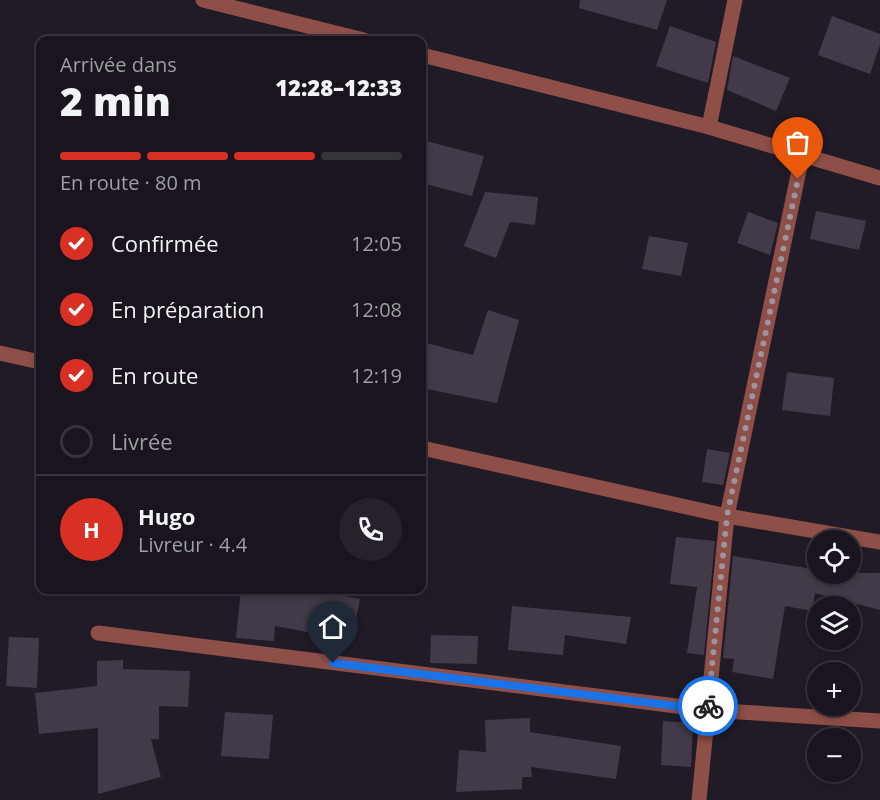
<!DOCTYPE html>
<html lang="fr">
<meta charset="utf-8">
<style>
body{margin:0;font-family:"Open Sans",sans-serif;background:#26212a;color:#f1f3f6;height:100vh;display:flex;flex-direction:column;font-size:22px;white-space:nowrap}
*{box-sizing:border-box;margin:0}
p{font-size:20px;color:#9f9ea4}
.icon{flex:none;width:33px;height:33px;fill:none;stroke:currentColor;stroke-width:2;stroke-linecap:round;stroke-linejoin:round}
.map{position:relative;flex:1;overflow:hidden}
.drawer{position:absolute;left:36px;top:36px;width:390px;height:558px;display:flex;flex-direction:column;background:#19141d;border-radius:12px;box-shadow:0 3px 9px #0003,0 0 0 2px #37333b}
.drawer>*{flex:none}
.controls{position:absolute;left:807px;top:530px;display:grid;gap:12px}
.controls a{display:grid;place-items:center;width:54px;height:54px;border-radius:50%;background:#19141d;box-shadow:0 3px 9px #0003,0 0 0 2px #37333b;font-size:30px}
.pin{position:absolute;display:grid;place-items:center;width:51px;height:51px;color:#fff;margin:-62px -26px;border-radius:50% 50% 50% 0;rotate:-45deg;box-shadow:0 0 6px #0007}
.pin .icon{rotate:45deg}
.courier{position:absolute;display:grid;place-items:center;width:60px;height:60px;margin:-30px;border:4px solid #1a73e8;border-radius:50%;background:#fff;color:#222;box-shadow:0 2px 8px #0007}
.head em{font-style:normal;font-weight:800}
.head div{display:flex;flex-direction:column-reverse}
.head{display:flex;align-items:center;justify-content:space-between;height:102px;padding:0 24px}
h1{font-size:39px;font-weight:800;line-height:45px}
.bar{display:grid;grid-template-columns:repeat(4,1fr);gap:9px 6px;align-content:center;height:72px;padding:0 24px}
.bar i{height:8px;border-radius:4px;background:#37333b}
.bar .current{background:#d93025}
.bar p{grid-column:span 4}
.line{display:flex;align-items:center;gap:15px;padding:0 24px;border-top:2px solid #37333b}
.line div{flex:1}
.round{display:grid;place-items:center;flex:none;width:63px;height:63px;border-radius:32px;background:#26212a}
ol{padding:0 24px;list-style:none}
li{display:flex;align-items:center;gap:18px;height:66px}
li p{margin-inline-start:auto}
li .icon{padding:6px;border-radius:50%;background:#d93025;color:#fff;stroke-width:4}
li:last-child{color:#9f9ea4}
li i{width:33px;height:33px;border:3px solid #37333b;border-radius:50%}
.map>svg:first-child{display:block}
</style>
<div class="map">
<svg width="880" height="800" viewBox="0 0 880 800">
<rect width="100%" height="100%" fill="#211b27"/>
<g fill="#423a48">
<path d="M580,0h87l-10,30 -78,-22z"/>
<path d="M832,16l48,18v11l-10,29 -52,-19z"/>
<path d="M670,26l46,16 -8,41 -52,-17z"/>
<path d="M733,56l57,22 -14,33 -49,-21z"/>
<path d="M422,140l62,16 -12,40 -50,-13z"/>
<path d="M485,192l53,5 -3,28 -25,-3 -14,36 -32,-12z"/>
<path d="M816,211l50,10 -7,29 -49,-11z"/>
<path d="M748,212l30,11 -8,32 -33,-12z"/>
<path d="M649,236l39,7 -7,33 -39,-7z"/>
<path d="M488,310l31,10 -22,83 -75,-15v-46l51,13z"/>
<path d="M787,372l47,6 -4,38 -48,-6z"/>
<path d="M707,449l23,4 -7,32 -21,-3z"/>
<path d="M676,537l39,4 -11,114 -17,-2 10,-66 -27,-3z"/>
<path d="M733,556l85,14v3h62v37l-65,-17 -3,18 -27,-5 -12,73 -41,-7 2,-13 -11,-1z"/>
<path d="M241,590l71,3 1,-3 47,9 -8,41 -77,-14 -1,15 -38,-3z"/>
<path d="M512,606l119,11 -5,27 -61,-9 -2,20 -55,-5z"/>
<path d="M431,635l47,1 -1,28 -47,-1z"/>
<path d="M9,637l30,1 -2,50 -31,-2z"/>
<path d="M123,660v9l67,2 -2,36 -29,-1v33h-8l10,38 -63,17v-66l-59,6 -4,-41 62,-7v-25z"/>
<path d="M225,712l48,3 -4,44 -48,-3z"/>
<path d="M530,718v14l91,14 -5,33 -85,-12 1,10h-10v12l-66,3 3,-42 27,2 -1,-32z"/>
<path d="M663,721l30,2 -2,44 -30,-2z"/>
</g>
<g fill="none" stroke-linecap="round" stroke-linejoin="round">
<g stroke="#8d4f47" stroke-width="15">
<path d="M203,0l161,40"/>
<path d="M422,55l287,72 171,51"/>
<path d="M709,127l26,-127"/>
<path d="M0,353l40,9"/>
<path d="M422,448l305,68 153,26"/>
<path d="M98,633l610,77 172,11"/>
<path d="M699,800l28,-284 75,-360"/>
</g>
</g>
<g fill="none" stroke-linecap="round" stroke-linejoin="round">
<path stroke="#9a959f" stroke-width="6" stroke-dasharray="0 10.8" d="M708,706l19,-190 71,-337"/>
<path stroke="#1a73e8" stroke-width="8" d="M333,663l375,47v-4"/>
</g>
</svg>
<div class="controls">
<a><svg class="icon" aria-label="locate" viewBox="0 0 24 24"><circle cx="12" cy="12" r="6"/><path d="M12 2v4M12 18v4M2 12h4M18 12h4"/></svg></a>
<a><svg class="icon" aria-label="layers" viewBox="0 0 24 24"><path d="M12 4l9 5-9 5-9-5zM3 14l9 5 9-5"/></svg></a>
<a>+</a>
<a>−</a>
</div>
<div class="pin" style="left:798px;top:179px;background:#ea580c"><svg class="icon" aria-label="bag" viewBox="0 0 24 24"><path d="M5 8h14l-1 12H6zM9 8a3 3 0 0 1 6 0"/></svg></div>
<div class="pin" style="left:333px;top:663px;background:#1f2937"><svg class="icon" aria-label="home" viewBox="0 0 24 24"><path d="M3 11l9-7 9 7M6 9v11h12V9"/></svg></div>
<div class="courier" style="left:708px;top:706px"><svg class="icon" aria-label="bike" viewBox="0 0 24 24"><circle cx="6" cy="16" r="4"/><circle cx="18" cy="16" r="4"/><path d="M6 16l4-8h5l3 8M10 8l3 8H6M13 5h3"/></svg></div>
<section class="drawer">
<div class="head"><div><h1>2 min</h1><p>Arrivée dans</p></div><em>12:28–12:33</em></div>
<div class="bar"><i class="current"></i><i class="current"></i><i class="current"></i><i></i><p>En route · 80 m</p></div>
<ol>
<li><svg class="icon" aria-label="check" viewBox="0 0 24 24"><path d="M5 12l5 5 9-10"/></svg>Confirmée<p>12:05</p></li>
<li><svg class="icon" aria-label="check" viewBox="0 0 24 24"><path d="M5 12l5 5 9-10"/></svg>En préparation<p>12:08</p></li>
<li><svg class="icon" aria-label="check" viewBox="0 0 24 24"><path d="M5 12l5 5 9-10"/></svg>En route<p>12:19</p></li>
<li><i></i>Livrée</li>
</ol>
<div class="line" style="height:108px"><b class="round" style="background:#d93025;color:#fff">H</b><div><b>Hugo</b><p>Livreur · 4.4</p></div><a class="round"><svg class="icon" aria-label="phone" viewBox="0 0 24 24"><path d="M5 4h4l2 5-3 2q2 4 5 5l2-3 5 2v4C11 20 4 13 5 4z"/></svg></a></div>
</section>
</div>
